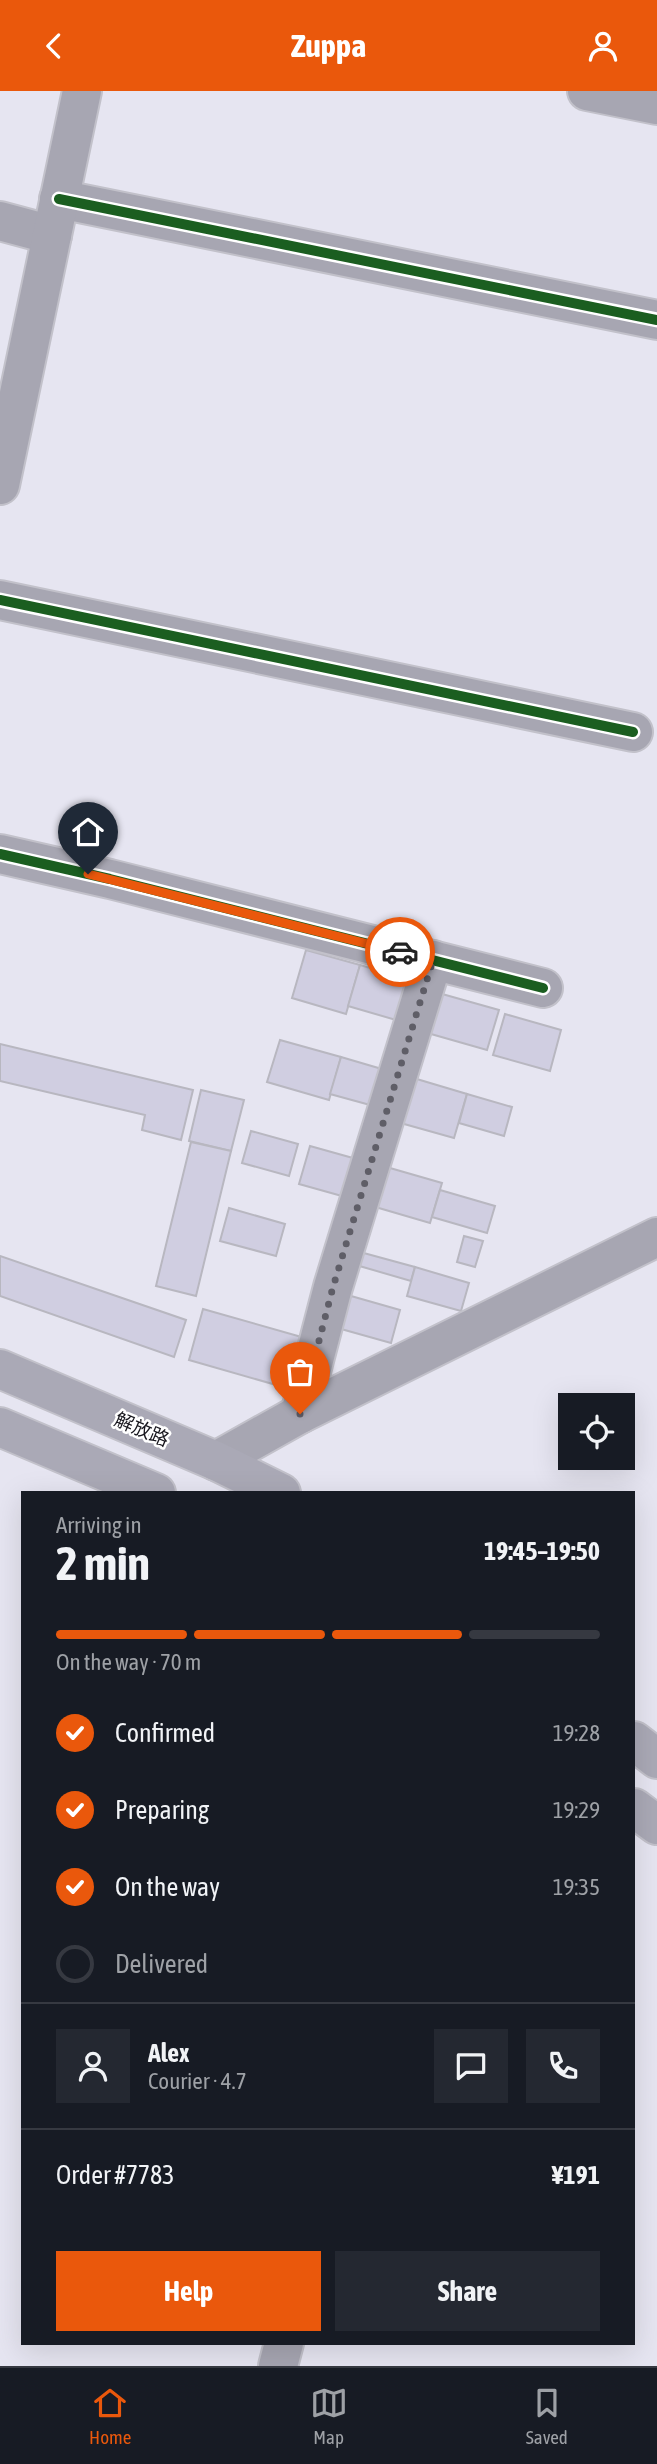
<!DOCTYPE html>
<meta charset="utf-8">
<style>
body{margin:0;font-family:"Asap Condensed","Noto Sans SC",sans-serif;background:#242831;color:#f1f3f6;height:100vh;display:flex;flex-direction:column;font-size:26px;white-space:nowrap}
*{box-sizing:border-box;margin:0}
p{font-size:23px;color:#9ea1a6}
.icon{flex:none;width:38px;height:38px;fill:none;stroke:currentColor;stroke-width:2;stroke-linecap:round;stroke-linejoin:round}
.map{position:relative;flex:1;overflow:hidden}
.panel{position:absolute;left:21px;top:1400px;width:614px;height:854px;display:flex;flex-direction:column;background:#171b24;border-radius:0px;box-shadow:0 7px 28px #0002}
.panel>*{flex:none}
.fabs{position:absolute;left:558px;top:1302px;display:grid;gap:14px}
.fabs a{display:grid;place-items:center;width:77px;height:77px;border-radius:0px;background:#171b24;box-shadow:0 7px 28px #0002;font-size:35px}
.pin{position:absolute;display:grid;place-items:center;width:60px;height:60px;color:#fff;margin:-72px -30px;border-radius:50% 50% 50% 0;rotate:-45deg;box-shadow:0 0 7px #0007}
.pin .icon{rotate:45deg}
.courier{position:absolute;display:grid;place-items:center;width:70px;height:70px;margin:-35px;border:5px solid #ea580c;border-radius:50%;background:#fff;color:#222;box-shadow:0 2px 9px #0007}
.head em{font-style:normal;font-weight:700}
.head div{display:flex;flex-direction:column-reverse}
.head{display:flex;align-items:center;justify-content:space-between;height:119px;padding:0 35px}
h1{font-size:46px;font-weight:700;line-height:52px}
.bar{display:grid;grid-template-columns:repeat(4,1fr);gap:10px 7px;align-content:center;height:84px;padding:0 35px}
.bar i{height:9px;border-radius:5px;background:#363941}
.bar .on{background:#ea580c}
.bar p{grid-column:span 4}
.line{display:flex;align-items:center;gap:18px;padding:0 35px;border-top:2px solid #363941}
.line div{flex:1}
.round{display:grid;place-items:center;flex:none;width:74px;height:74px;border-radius:0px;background:#242831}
ol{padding:0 35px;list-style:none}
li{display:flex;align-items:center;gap:21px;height:77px}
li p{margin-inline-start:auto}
li .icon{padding:7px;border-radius:50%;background:#ea580c;color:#fff;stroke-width:4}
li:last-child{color:#9ea1a6}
li i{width:38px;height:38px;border:4px solid #363941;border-radius:50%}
.primary-button{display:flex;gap:14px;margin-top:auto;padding:14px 35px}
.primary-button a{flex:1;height:80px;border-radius:0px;background:#ea580c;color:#fff;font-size:28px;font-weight:700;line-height:80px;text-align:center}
.primary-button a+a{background:#242831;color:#f1f3f6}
header{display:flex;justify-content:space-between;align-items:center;height:91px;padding:0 35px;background:#ea580c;color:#fff;font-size:32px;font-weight:700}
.tab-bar{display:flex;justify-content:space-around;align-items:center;height:98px;border-top:2px solid #363941;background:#171b24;font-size:19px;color:#9ea1a6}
.tab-bar a{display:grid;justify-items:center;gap:4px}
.tab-bar .on{color:#ea580c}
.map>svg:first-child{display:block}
</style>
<header><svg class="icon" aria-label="back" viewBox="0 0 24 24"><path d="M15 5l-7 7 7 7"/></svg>Zuppa<svg class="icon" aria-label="person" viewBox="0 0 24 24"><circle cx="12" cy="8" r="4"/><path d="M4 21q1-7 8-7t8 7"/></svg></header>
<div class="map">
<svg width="657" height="2275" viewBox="0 0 657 2275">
<rect width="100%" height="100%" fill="#e6e5f1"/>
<g fill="#d0cee1" stroke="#b8b7c0" stroke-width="2">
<path d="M306,859l54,15 -14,49 -54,-16z"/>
<path d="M360,874l48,14 -12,41 -48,-14z"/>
<path d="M435,901l64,18 -12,40 -63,-18z"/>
<path d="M505,923l56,16 -11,41 -57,-16z"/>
<path d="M280,949l61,17 -12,43 -62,-18z"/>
<path d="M0,953l193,46 -12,50 -39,-10 3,-15 -145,-34z"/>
<path d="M341,966l51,15 -11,36 -51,-14z"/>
<path d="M410,986l57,17 -13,44 -57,-16z"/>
<path d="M201,999l43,10 -13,51 -42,-10z"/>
<path d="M467,1003l45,13 -8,29 -45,-13z"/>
<path d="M251,1040l47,13 -9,32 -47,-13z"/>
<path d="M191,1051l40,9 -35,145 -40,-10z"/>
<path d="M310,1055l50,14 -11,38 -50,-14z"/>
<path d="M383,1075l59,17 -12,40 -58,-17z"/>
<path d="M440,1099l55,16 -8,27 -55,-16z"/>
<path d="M229,1117l56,16 -9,32 -56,-15z"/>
<path d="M464,1145l19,5 -8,26 -18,-5z"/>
<path d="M360,1161l55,15 -4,14 -55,-16z"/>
<path d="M0,1165l186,64 -12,37 -174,-61z"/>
<path d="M415,1176l54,16 -8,28 -54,-15z"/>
<path d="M344,1203l56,16 -9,33 -57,-16z"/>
<path d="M203,1218l109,31 -15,51 -108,-31z"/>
</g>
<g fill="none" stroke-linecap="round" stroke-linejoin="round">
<defs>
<g id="minor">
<path d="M587,0l70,14"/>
<path d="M59,108l598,121"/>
<path d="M0,130l52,14"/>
<path d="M0,394l82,-394"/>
<path d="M0,509l633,132"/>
<path d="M0,763l110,25 433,109"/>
<path d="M300,1323l33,-127 100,-327"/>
<path d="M216,1370l84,-47 357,-177"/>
<path d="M278,2275l6,-23"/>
</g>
<g id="major">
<path d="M0,1278l216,92 65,32"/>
<path d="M0,1336l156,66"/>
<path d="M634,1650l23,18"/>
<path d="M634,1717l23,17"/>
</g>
</defs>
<use href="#minor" stroke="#c2c1ca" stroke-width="42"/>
<use href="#major" stroke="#c2c1ca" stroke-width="42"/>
<use href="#minor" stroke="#a7a6b2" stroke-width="38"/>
<use href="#major" stroke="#aaa9b6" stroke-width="38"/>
<defs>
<g id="cycleway">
<path d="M59,108l598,121"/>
<path d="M0,509l633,132"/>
<path d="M0,763l110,25 433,109"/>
</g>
</defs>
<use href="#cycleway" stroke="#fff" stroke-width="15"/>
<use href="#cycleway" stroke="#1b5e20" stroke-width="10"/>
</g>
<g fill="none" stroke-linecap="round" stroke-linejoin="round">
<path stroke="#5f5e67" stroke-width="7" stroke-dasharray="0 12.6" d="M300,1323l33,-127 100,-327 -33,-8"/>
<path stroke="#ea580c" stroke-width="9" d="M88,783l312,78"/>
</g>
<g text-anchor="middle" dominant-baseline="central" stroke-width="5" stroke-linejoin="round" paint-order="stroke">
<g font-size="19" fill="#17161d" stroke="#fff">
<text transform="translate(142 1338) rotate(23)">解放路</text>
</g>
</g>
</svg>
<div class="fabs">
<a><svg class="icon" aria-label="locate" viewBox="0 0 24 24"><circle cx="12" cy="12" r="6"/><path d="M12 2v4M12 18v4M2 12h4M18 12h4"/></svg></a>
</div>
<div class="pin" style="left:300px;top:1323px;background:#ea580c"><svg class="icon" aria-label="bag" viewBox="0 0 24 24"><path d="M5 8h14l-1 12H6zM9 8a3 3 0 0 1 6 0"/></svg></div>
<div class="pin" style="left:88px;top:783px;background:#1f2937"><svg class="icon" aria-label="home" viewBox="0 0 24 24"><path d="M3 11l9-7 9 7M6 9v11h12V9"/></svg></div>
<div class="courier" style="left:400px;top:861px"><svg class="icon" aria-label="car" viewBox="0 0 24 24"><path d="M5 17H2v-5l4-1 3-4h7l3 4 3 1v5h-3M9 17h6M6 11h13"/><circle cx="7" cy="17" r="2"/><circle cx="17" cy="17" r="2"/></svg></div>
<section class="panel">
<div class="head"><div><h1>2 min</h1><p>Arriving in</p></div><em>19:45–19:50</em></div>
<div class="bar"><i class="on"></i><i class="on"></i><i class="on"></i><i></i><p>On the way · 70 m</p></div>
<ol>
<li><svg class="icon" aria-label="check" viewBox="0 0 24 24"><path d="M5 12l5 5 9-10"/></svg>Confirmed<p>19:28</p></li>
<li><svg class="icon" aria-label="check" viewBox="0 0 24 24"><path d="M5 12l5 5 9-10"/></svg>Preparing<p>19:29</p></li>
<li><svg class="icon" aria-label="check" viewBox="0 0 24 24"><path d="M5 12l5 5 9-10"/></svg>On the way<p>19:35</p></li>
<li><i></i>Delivered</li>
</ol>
<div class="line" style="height:126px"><a class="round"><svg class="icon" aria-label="person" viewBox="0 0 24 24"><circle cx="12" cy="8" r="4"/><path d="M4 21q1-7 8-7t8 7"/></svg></a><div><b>Alex</b><p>Courier · 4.7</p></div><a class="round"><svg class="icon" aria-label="chat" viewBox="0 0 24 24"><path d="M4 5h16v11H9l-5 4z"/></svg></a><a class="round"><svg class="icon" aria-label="phone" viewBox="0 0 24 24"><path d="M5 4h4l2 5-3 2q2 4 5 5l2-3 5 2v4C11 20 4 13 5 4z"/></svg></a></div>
<div class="line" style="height:91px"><div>Order #7783</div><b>¥191</b></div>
<div class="primary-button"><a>Help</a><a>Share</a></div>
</section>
</div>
<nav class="tab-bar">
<a class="on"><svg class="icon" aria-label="home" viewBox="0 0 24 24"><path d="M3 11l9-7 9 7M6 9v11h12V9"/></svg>Home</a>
<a><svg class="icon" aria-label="map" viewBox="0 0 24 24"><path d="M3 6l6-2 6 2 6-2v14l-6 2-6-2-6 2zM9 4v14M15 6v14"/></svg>Map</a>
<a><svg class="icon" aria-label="saved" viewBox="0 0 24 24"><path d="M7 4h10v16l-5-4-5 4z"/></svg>Saved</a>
</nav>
